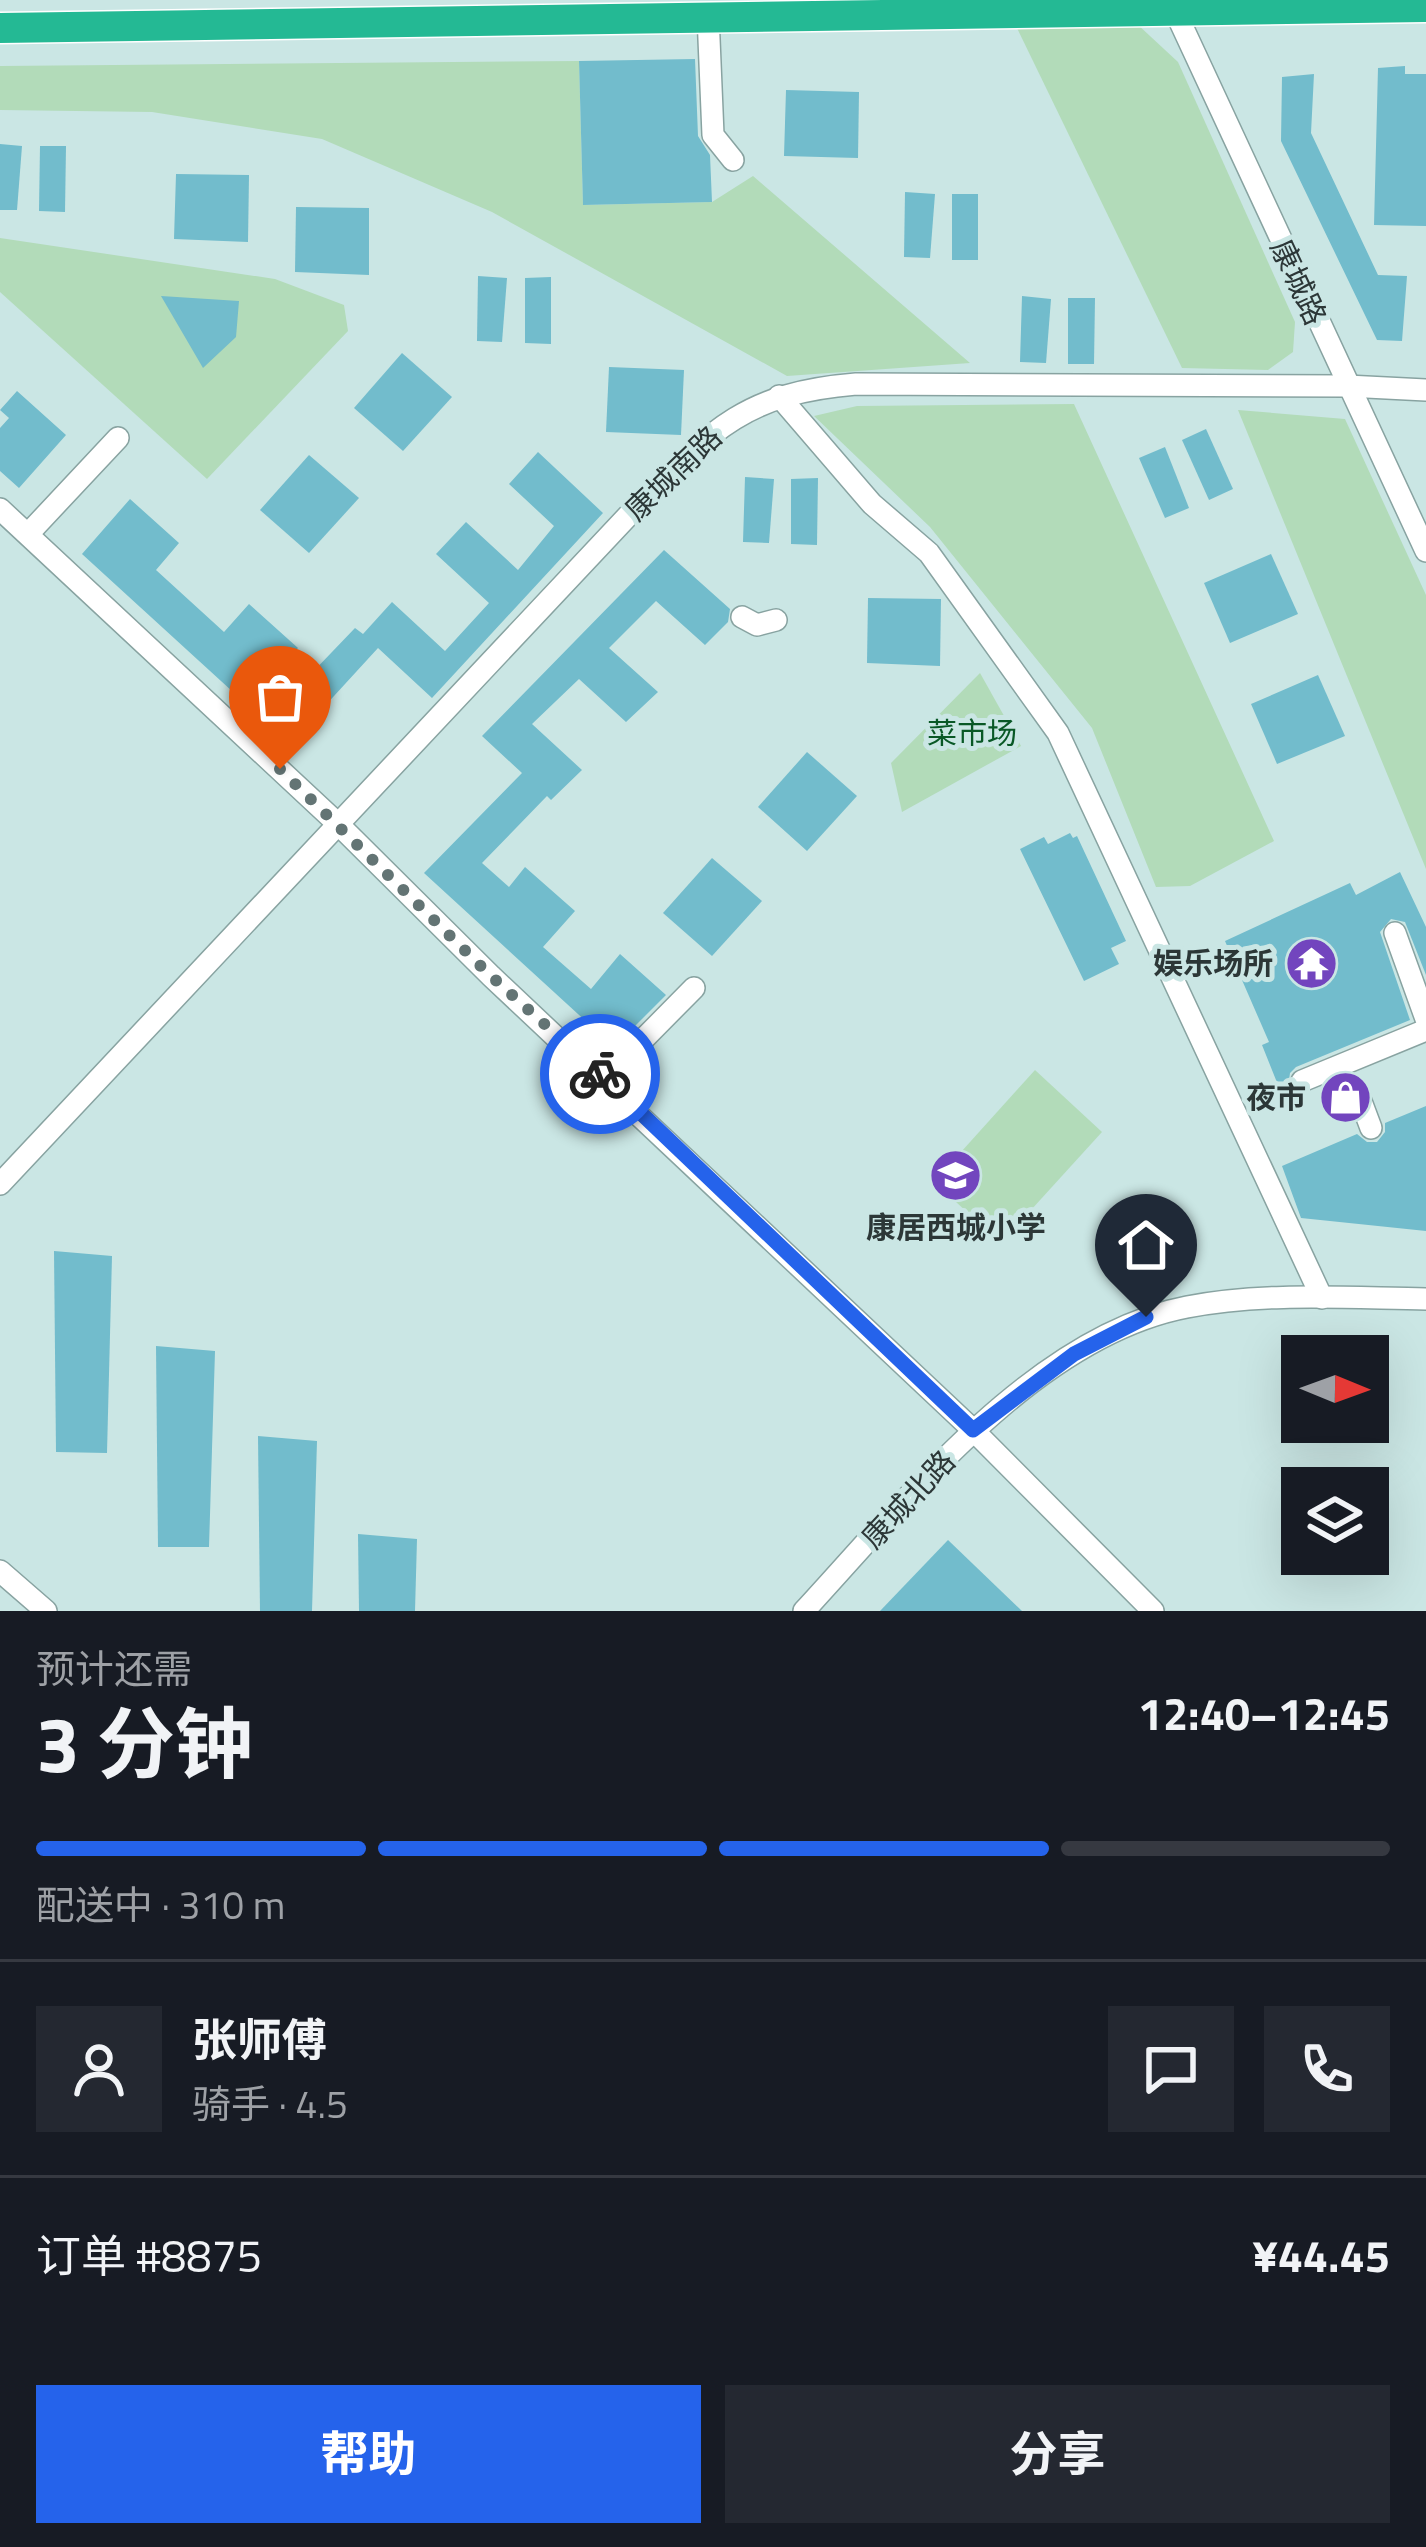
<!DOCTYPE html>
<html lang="zh">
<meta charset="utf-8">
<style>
body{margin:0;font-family:"Titillium Web","Noto Sans SC",sans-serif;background:#242831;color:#f1f3f6;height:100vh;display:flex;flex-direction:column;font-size:45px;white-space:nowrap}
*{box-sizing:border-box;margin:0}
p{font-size:39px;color:#9ea1a6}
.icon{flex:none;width:66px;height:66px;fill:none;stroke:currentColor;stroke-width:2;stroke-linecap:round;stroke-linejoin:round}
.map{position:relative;height:1611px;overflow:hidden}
.sheet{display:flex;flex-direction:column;background:#171b24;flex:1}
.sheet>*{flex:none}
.needle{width:78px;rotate:91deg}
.fabs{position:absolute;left:1281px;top:1335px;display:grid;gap:24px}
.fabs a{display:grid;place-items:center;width:108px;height:108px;border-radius:0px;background:#171b24;box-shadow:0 12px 48px #0002;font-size:60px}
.pin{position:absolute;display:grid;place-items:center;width:102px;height:102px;color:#fff;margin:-123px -51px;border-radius:50% 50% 50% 0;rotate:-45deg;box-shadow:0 0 12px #0007}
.pin .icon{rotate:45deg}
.courier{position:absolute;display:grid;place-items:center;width:120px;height:120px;margin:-60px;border:9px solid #2563eb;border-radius:50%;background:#fff;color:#222;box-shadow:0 3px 15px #0007}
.overview em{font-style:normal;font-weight:700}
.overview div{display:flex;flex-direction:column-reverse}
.overview{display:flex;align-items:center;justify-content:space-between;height:204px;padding:0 36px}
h1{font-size:78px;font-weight:700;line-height:90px}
.bar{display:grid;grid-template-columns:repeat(4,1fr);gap:18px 12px;align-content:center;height:144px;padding:0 36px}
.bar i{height:15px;border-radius:9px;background:#363941}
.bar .selected{background:#2563eb}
.bar p{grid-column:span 4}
.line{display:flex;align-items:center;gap:30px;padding:0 36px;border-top:3px solid #363941}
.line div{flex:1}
.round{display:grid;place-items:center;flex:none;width:126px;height:126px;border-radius:0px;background:#242831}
.cta{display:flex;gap:24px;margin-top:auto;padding:24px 36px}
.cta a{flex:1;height:138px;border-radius:0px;background:#2563eb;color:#fff;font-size:48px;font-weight:700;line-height:138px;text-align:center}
.cta a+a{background:#242831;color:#f1f3f6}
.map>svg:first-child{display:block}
</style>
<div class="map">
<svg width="1426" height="1611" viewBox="0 0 1426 1611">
<rect width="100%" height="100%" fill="#cae6e4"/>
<g fill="#b2dbb9">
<path d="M1136,23l42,39 117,260 -2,30 -25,18 -86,-2 -166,-342z"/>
<path d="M579,61l4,144 129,-3 41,-26 217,187 -183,13 -295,-164 -170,-73 -170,-27 -152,-2v-44z"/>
<path d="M0,238l275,41 69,26 4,26 -141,148 -207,-187z"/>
<path d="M1074,404l200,437 -84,45 -34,1 -64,-159 -162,-201 -116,-111 43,-10z"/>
<path d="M1238,410l107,9 81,176v274z"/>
<path d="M980,673l41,73 -119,66 -11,-49z"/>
<path d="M1035,1070l67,62 -101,111 -67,-61z"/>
</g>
<g fill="#72bccc">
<path d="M695,59l3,77 12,19 2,47 -129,3 -4,-144z"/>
<path d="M1405,66v8h21v152l-52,-1 4,-157z"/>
<path d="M1314,74l-3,59 67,142 29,1 -5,65 -25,-1 -96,-199 1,-64z"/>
<path d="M786,90l73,2 -1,66 -74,-2z"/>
<path d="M0,144l22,2 -5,64h-17z"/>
<path d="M40,146h26l-1,66 -26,-1z"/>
<path d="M176,174l73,1 -1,67 -74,-3z"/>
<path d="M905,192l30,2 -5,64 -26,-1z"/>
<rect x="952" y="194" width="26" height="66"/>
<path d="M296,207l73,1v67l-74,-3z"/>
<path d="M478,276l29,2 -5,64 -25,-1z"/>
<path d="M551,277v67l-26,-1v-65z"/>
<path d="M161,296l78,5 -3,36 -33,31z"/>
<path d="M1022,296l29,3 -5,64 -26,-1z"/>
<path d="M1068,298h27l-1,66h-26z"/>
<path d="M402,353l50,44 -49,54 -49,-43z"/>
<path d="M609,367l75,3 -3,65 -75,-3z"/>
<path d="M17,391l49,44 -47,53 -19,-17v-43l9,-10 -9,-8z"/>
<path d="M1206,429l27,60 -24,11 -27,-60z"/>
<path d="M1165,447l24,61 -24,10 -26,-60z"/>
<path d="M538,452l65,61 -171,185 -54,-50 -88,96 -208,-190 48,-55 49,44 -23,27 68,62 25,-28 49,44 -32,35 19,18 70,-73 8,6 29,-32 53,49 44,-48 -53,-49 30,-32 52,48 36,-44 -45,-42z"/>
<path d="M309,455l50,43 -50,55 -49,-43z"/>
<path d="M745,477l29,2 -5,64 -26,-1z"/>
<path d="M818,478l-1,67 -26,-1v-65z"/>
<path d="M664,550l66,59 -2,13 -23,23 -49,-44 -47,47 49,44 -32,30 -47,-43 -47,45 50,46 -31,30 -4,-4 -65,67 27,24 16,-20 50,44 -32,36 48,42 29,-35 46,41 -52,52 -190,-174 98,-100 -40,-37z"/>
<path d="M1271,554l27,60 -68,29 -26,-60z"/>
<path d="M868,598l73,1 -1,67 -73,-3z"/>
<path d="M1318,675l27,61 -68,28 -26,-60z"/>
<path d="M807,752l50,44 -50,55 -49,-44z"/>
<path d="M1070,833l3,5 4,-2 49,105 -15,7 8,16 -35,17 -64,-132 24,-12 4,7z"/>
<path d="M712,858l50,43 -50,55 -49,-43z"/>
<path d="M1400,872l26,55v48l-21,-53 -14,-3 -11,13 30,88 -114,47 -6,6 -2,14 -8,3 -18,-45 7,-3 -44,-101 125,-58 6,12z"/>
<path d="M1426,1106v125l-125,-13 -19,-52 75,-32 10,8h10l8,-10v-9z"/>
<path d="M54,1251l58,5 -5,197 -51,-1z"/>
<path d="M156,1346l59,5 -6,196h-51z"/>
<path d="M258,1436l59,5 -5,170h-52z"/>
<path d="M358,1534l59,5 -2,72h-56z"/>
<path d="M948,1540l74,71h-142z"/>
</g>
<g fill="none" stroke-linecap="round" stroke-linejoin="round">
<defs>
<g id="minor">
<path d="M1175,11l251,540"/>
<path d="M708,15l5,120 20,25"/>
<path d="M779,396l93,108 57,49 129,180 264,565"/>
<path d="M0,509l338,315 153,152 482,454 180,181"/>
<path d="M28,534l90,-96"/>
<path d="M742,617l15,8 19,-5"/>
<path d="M1395,933l31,86"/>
<path d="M604,1079l90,-91"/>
<path d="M1302,1081l124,-51"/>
<path d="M1359,1096l12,32"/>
<path d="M0,1184l640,-681c73,-75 107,-110 216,-119l491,2 79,4"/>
<path d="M0,1571l46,40"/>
<path d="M804,1611c101,-109 230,-275 383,-304 78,-15 160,-9 239,-8"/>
</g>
<path id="highway" d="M0,28l1426,-21"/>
</defs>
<use href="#minor" stroke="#88a3a1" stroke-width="24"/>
<use href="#highway" stroke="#fff" stroke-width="33"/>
<use href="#minor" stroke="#fff" stroke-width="21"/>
<use href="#highway" stroke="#24b994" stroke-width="30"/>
</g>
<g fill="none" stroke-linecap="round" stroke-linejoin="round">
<path stroke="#637474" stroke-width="12" stroke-dasharray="0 21.6" d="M280,769l211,207 109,98"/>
<path stroke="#2563eb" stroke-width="15" d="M600,1074l373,356 101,-76 72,-37"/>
</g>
<defs>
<symbol id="temple-disc" viewBox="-11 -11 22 22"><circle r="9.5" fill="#7245be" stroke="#cae6e4"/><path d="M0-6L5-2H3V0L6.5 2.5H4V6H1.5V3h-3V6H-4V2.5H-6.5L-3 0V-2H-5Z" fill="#fff"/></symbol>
<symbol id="shop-disc" viewBox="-11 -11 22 22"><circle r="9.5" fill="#7245be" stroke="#cae6e4"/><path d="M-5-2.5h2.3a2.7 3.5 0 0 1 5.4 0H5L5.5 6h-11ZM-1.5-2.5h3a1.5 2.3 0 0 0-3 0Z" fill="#fff"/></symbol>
<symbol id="school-disc" viewBox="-11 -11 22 22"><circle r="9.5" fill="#7245be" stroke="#cae6e4"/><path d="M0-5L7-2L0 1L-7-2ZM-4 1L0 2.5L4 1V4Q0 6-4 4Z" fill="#fff"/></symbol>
</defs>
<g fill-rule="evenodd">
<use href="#temple-disc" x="1282" y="934" width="59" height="59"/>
<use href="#shop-disc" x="1316" y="1068" width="59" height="59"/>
<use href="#school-disc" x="926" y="1146" width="59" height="59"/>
</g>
<g text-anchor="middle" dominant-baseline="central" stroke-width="10" stroke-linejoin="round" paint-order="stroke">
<g font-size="30" fill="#2c3737" stroke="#cae6e4">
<text transform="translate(1299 282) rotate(65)">康城路</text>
<text transform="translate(673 473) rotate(-44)">康城南路</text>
<text transform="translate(908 1499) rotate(-47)">康城北路</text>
</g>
<g font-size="30" fill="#095826" stroke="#cae6e4">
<text x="972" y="733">菜市场</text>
</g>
<g font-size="30" font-weight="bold" fill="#2c3737" stroke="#cae6e4" text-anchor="end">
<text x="1273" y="963">娱乐场所</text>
<text x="1306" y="1097">夜市</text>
<text x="956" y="1227" text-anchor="middle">康居西城小学</text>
</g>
</g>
</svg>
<div class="fabs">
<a><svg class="needle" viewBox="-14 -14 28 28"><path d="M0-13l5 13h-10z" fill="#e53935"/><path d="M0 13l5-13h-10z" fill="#9ea1a6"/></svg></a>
<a><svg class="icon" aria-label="layers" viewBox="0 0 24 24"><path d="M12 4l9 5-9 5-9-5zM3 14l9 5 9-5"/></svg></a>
</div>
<div class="pin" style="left:280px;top:769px;background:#ea580c"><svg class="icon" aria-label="bag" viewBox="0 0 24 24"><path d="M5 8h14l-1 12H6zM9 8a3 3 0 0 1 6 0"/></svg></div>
<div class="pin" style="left:1146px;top:1317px;background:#1f2937"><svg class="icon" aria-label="home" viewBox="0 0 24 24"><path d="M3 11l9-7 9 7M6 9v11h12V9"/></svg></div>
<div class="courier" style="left:600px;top:1074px"><svg class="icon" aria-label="bike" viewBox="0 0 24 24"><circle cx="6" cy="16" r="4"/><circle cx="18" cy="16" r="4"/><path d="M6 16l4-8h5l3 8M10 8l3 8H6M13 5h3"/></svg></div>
</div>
<section class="sheet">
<div class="overview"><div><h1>3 分钟</h1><p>预计还需</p></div><em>12:40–12:45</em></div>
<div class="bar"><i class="selected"></i><i class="selected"></i><i class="selected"></i><i></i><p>配送中 · 310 m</p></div>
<div class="line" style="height:216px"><a class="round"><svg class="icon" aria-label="person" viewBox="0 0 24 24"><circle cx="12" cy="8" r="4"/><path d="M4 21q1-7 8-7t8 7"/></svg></a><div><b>张师傅</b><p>骑手 · 4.5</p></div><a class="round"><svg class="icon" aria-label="chat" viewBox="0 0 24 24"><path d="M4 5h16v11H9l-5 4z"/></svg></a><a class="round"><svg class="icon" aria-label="phone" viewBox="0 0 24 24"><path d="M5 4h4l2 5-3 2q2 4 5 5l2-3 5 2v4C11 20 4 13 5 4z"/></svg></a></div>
<div class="line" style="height:156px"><div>订单 #8875</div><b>¥44.45</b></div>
<div class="cta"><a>帮助</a><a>分享</a></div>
</section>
